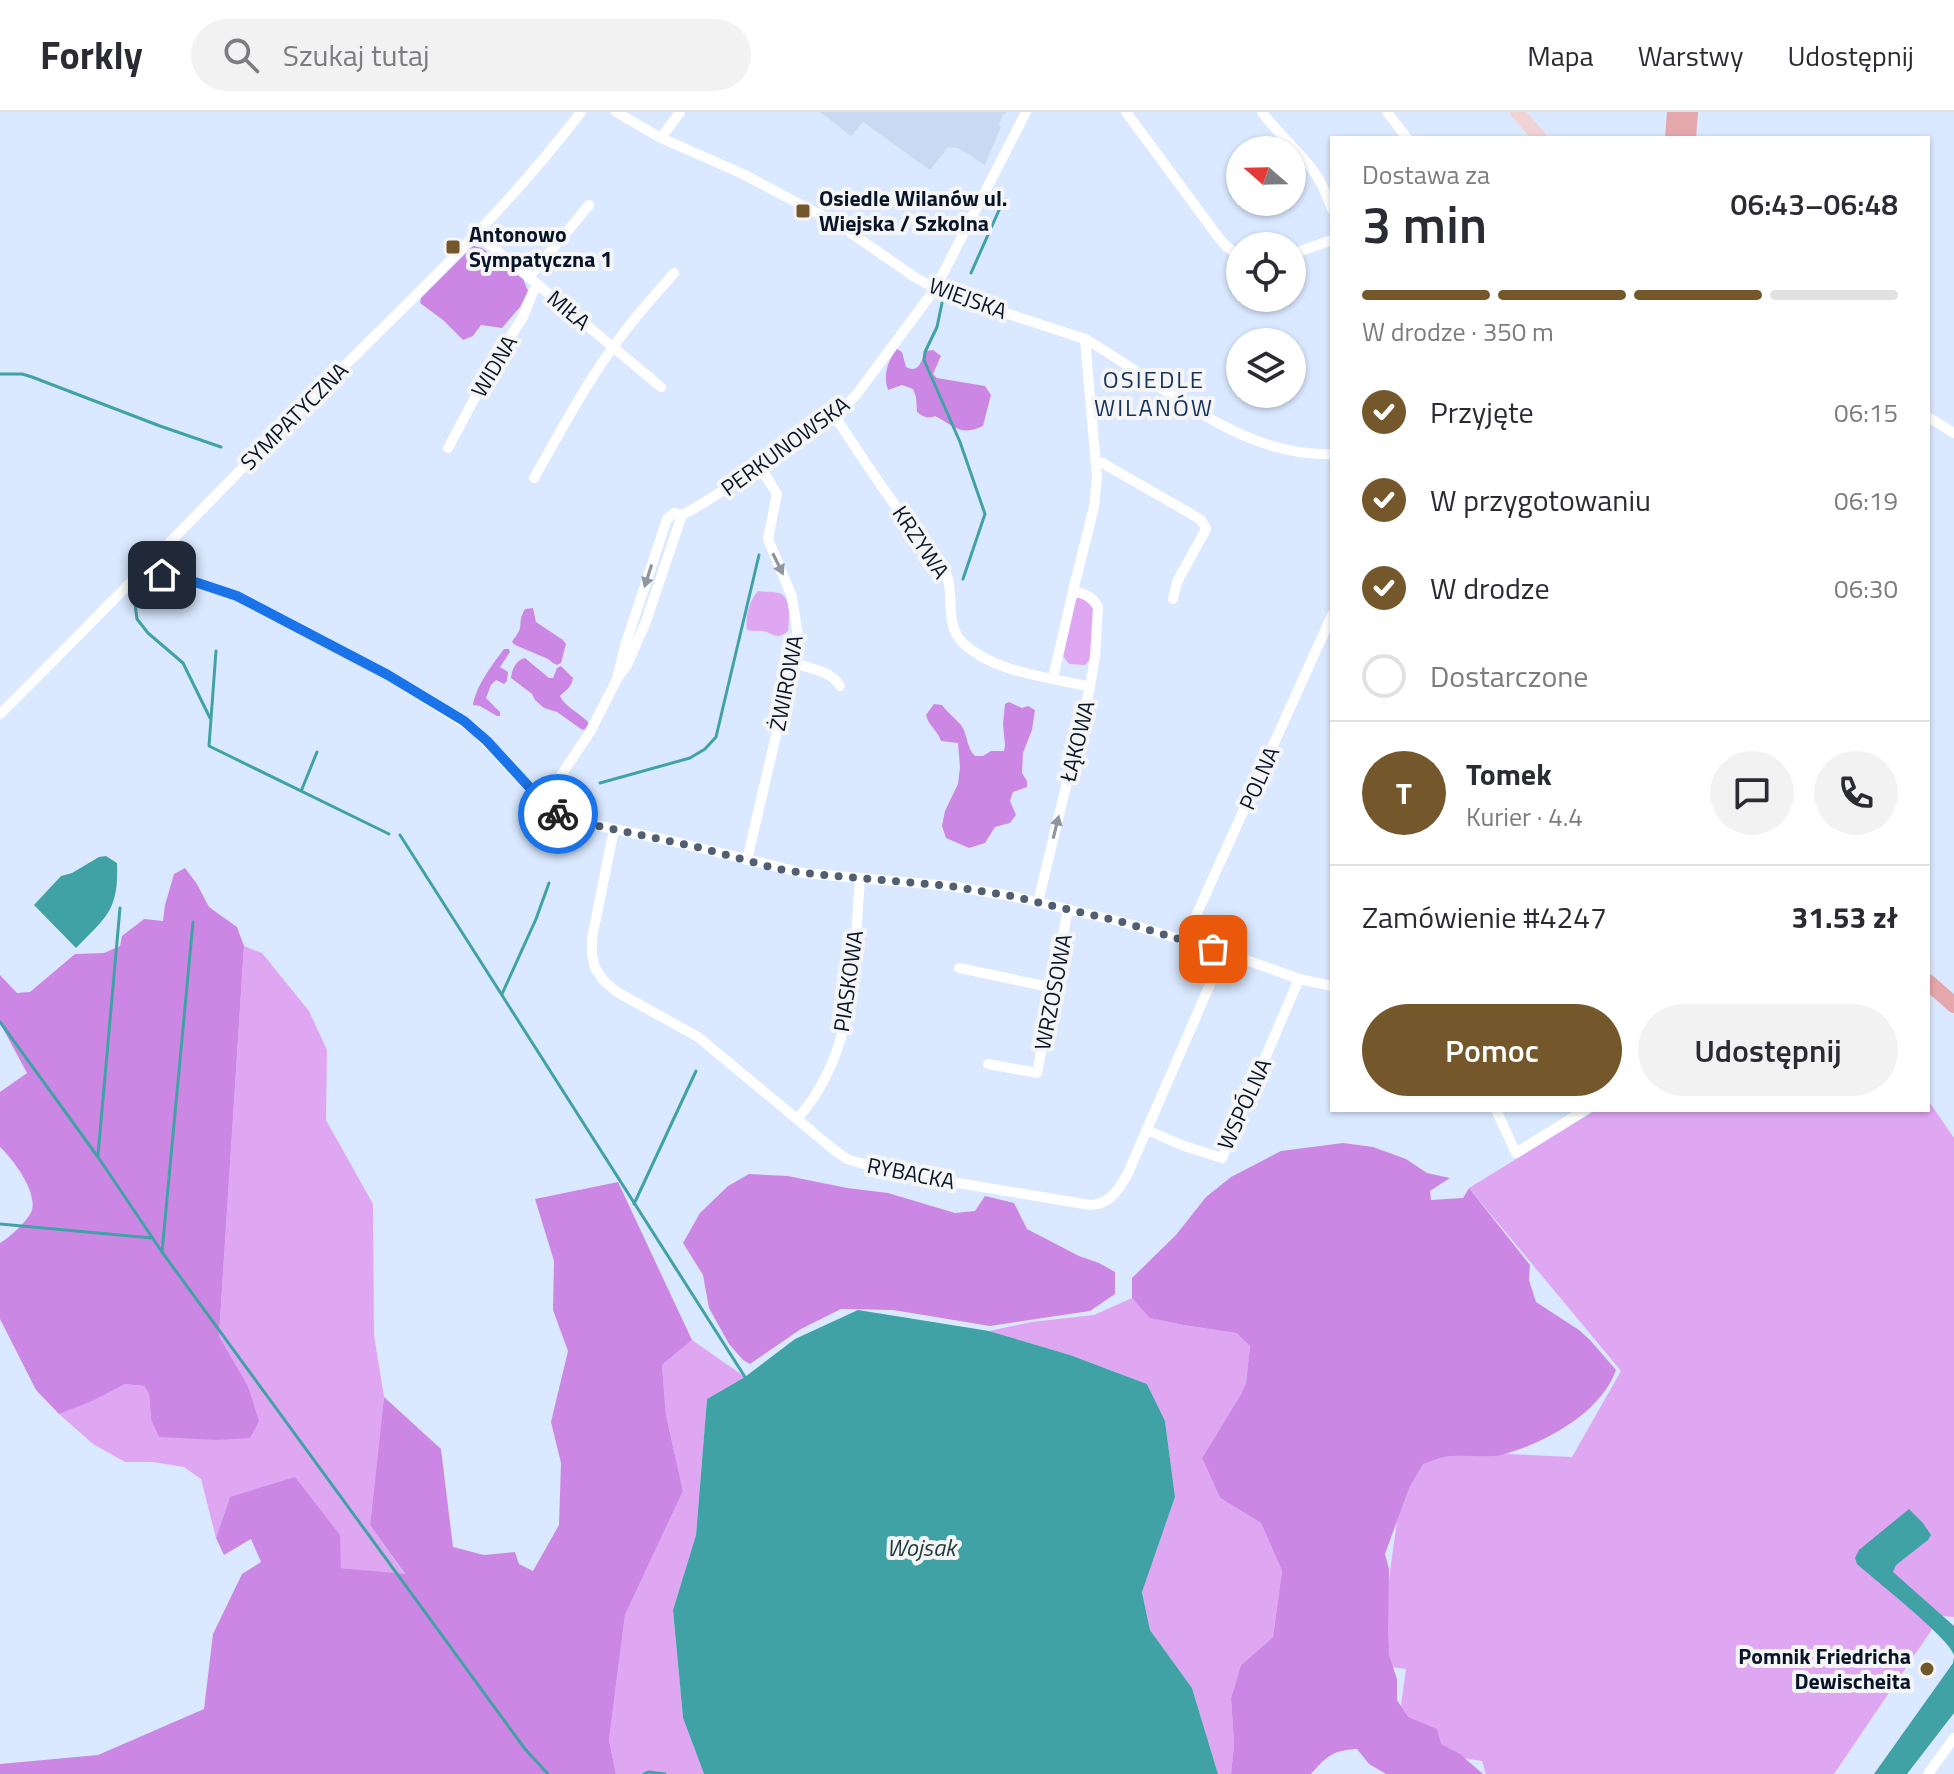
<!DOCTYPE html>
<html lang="pl">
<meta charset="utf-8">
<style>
body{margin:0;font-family:"Titillium Web",sans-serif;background:#f2f2f3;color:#2b2b33;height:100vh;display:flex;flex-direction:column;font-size:30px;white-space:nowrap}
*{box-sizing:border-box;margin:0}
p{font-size:26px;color:#7c7c81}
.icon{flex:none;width:44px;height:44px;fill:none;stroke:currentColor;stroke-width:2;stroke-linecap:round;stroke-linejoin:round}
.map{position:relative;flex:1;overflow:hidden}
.side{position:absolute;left:1330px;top:24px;width:600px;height:976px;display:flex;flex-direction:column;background:#fff;border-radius:0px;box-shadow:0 2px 6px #0004}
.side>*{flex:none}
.needle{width:52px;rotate:290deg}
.controls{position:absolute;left:1226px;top:24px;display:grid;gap:16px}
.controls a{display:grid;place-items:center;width:80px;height:80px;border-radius:50%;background:#fff;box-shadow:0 2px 6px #0004;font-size:40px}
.pin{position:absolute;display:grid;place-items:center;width:68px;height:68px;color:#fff;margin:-34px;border-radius:16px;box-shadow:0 4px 12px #0006}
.courier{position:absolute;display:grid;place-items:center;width:80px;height:80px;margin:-40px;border:6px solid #1a73e8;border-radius:50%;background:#fff;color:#222;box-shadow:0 2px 10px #0007}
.headline em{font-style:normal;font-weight:600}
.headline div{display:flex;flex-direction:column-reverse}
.headline{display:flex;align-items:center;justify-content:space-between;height:136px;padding:0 32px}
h1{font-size:52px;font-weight:600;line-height:60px}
.bar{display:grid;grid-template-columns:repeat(4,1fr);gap:12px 8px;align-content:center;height:96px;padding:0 32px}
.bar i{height:10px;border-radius:6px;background:#e1e1e2}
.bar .current{background:#74582b}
.bar p{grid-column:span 4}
.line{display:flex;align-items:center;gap:20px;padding:0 32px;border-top:2px solid #e1e1e2}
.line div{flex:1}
.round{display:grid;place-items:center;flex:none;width:84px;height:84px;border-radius:42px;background:#f2f2f3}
ol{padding:0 32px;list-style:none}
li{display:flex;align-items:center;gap:24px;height:88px}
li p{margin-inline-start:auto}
li .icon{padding:8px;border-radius:50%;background:#74582b;color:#fff;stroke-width:4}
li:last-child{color:#7c7c81}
li i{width:44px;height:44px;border:4px solid #e1e1e2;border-radius:50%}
.cta{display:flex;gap:16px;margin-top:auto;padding:16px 32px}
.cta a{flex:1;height:92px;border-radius:48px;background:#74582b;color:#fff;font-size:32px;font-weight:600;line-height:92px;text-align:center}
.cta a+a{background:#f2f2f3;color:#2b2b33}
header{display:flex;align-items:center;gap:48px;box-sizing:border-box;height:112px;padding:0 40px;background:#fff;border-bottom:2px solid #e1e1e2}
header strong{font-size:38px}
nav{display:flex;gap:44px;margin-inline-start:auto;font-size:28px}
.search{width:560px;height:72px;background:#f2f2f3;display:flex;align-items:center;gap:20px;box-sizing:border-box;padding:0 28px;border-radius:44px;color:#7c7c81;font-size:30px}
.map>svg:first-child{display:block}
</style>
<header>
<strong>Forkly</strong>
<div class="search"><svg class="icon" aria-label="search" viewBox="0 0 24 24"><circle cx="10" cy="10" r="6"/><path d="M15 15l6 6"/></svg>Szukaj tutaj</div>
<nav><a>Mapa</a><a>Warstwy</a><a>Udostępnij</a></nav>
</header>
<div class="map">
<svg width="1954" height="1662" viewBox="0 0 1954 1662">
<rect width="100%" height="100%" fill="#dae9ff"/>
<path fill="#c9d9f1" d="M820,0h187l-4,3 -4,9 2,3 -16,38 -27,-17 -10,-1 -18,23 -67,-48 -12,14z"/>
<g fill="#dfa7f2">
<path d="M758,479c6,1 15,0 21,2 13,4 10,27 9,38 -13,11 -16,0 -28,0 -4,0 -9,0 -13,-1 -2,-13 2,-29 11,-39z"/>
<path d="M1079,485l7,4 9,10 -4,47 -6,7 -16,-1 -6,-8 12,-56z"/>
<path d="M244,834l18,7 47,58 18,39 -1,70 47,84 1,131 10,62 -14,128 35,50 -64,-7 -111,-71 -14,41 -15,-59 -17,-12 -31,-5h-28l-32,-18 -34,-30 66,-30 19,2 5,8 2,25 96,-35 -28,-48z"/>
<path d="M1928,988l26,38v479l-13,-1 -107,158h-348l-4,-13 -87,-13 11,-79 -29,-4 30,-216 165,8 49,-86 -152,-183 127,-78h332z"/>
<path d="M1132,1186l19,20 32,7 53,8 14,13 -4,37 -5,11 -39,64 18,40 41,25 21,48 -9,66 -32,28 -10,33 3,46 -3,30h-13l-26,-86 -42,-58 -8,-39 33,-94 -10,-76 -18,-37 -77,-29 -81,-24 42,-9 63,-7z"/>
<path d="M692,1228l53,37 -38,22 -11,136 -23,75 10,108 21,56h-88l-7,-34 16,-125 58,-124 -17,-76 -4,-50z"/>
</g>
<g fill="#cc87e4">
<path d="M473,134l9,2 41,31 5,12 -8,16 -18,21 -21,-3 -8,11 -10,4 -20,-20 -23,-17 1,-5z"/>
<path d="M897,237l5,3 4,15c14,7 15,-7 20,-16l7,-1 8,6 -8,18 4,4 48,8 6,9 -8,31c-23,11 -28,0 -48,-10 -7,3 -12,1 -18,-4l-1,-15 -3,-8 -11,-4 -14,5c-5,-15 -1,-28 9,-41z"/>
<path d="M533,496l3,14 27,18 3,4 -5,19 -4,2 -4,-2 -5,-4 -33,-14 -3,-3c2,-4 7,-9 8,-14 1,-9 0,-10 5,-19z"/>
<path d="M504,537h5l1,3 -10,15 8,5 -1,9 -3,3 -8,-4 -5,5 -5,13 14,14v4h-3l-17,-10 -7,-1c3,-19 19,-40 31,-56z"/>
<path d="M525,546l24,20h4l4,-10 4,-2 12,12c-1,9 -7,12 -13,18 5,11 20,17 28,26v3l-4,5 -3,-1 -24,-17 -13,-4 -9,-8 -3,-6 -21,-16c1,-9 5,-18 14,-20z"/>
<path d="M1009,590l13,6 6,-2 7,4 -3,20 -9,23 -1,20 5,8v6l-14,5 -3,9 6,14 -6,8 -15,4 -10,16 -16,5 -23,-10 -4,-12 3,-15 13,-27 2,-17 -2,-24 -17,-2c-3,-10 -13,-16 -15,-26l8,-11 8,1c7,9 13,13 19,20 7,10 5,22 14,31h8l8,-5h13l1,-6 -2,-20 2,-21z"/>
<path d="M185,756l12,16 12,23 28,20 7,19 -25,390 28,48 12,37 -9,17 -34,2 -57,-3 -8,-18 -2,-25 -5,-8 -19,-2 -33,17 -33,13 -23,-24 -36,-71v-76c9,-5 29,-23 32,-33 5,-19 -19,-51 -32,-63v-55l27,-19 -27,-50v-48l17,18 13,-1 45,-38 29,-1 16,-7 2,-10 22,-17 19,2 2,-16 9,-31z"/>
<path d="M1343,1031l30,4 33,12 21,14 23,5 -20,13 1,9 32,-2 6,-10 61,77 -1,15 7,22 43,28 11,10 26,30c-15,43 -72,74 -115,85 -15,3 -33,0 -49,1 -10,0 -20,5 -29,8l-14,24 -24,66 4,15 -1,62 1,24 8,24v21l11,17 29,12 4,15 19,10 23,20h-97l-17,-10 -12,-15c-24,1 -31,8 -46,25h-80l3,-30 -3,-46 10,-33 32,-28 9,-66 -21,-48 -41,-25 -18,-40 39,-64 5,-11 4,-37 -14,-13 -53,-8 -33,-7 -18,-20v-20l44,-43 30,-38 25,-20 50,-26z"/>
<path d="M749,1062l39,2 59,12 41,5 67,20 20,-2 10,-15 29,7 13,26 52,27 20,7 16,9v22l-25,17 -100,15 -97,-16 -52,-1 -40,20 -51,35 -7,-4 -14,-16 -20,-36 -6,-33 -20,-32 17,-30 28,-27z"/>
<path d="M618,1070l74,158 -30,25 4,50 17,76 -58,124 -16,125 7,34h-616v-10l98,-9 106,-46 9,-75 29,-60 19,-12 -10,-23 -27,16 -8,-17 14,-41 65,-20 45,58 1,33 64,6 -35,-49 14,-128 57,52 12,98 31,8 31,-3 4,12 14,7 26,-46 2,-62 -10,-41 17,-71 -15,-41 1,-49 -19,-62z"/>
</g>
<g fill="#41a2a5">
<path d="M106,744l11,7c2,46 -10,54 -41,85l-42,-43 27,-29 11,-3 27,-16z"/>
<path d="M858,1198l131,21 81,24 77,29 18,37 10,76 -33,95 8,38 42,58 26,86h-514l-21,-56 -10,-108 23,-75 11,-136 38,-22 50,-38z"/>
<path d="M1909,1397l14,14 8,12 -3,5 -32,25 -3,7 61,54v29c-6,-18 -78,-74 -97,-91l-2,-6 4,-8z"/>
<path d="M1954,1545v56l-47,61h-33l79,-111z"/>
</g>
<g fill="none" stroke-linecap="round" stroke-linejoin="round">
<g stroke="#41a2a5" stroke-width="3">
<path d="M971,161l33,-74"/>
<path d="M942,191l-5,24 -12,25 -1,8 36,82 25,72 -22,65"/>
<path d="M0,262h22l10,3 128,49 61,21"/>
<path d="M134,484l3,23 11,14 35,30 27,55"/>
<path d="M216,539l-7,95 180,88"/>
<path d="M600,671l90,-25 15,-9 11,-12 43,-182"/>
<path d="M302,677l15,-37"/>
<path d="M400,723l345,542"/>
<path d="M502,882l34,-75 13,-36"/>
<path d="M0,910l98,135 64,95 363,497 23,25"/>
<path d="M98,1043l22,-247"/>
<path d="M634,1092l62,-133"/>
<path d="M0,1112l152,14"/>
<path d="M162,1140l31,-330"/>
<path d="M644,1662l4,-2 17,2"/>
</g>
<g stroke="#fff" stroke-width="10">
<path d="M616,0l45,26 82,36 98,52 72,50 28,16 144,47c76,43 154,119 247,115"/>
<path d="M1126,0l93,126 8,9 13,9"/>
<path d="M1262,0c15,21 35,37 50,57 9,12 15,26 20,40"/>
<path d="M1387,0l20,26"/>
<path d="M661,26l19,-26"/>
<path d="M477,122l184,153"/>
<path d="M1292,142l40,-14"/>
<path d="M529,165l60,-72"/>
<path d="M834,303c19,29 38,58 58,86 17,23 38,44 52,68 13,24 -2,55 20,75 32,29 86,33 126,43"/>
<path d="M1928,305l26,16"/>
<path d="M448,336l45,-84 30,-47 10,-25 6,-7"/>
<path d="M1097,351h6l8,5 77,44 13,8 5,9 -29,53 -4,17"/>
<path d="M534,366c28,-49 54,-99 88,-143 16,-22 35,-42 52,-62"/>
<path d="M142,458l50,11 45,15 151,79 86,54 74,78 7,6 17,7 108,23 123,30 147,13 61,10 111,26 102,30 75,27 33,7"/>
<path d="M793,551c16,5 39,8 47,23"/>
<path d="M1053,566l20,-87"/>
<path d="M617,567l8,-33 42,-127 7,-6 8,2c22,-11 42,-26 64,-39 36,-23 80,-49 110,-81l79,-106 91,-177"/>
<path d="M0,602c105,-104 207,-211 311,-315 93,-93 190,-182 270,-287"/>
<path d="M543,690l47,-70 27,-53 10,-14 18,-41 37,-109"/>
<path d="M614,717l-22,109v17l3,13 8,12 14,12 81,45 135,112 14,10 13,4 98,20 132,22c20,0 29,-16 38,-32l96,-221"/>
<path d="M747,748l50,-215v-15l-5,-33 -24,-58 9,-45 -17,-27"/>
<path d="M1038,790l52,-215 5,-31 3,-49c-5,-11 -14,-13 -25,-16l21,-84 3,-30 -12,-138"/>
<path d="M1185,828l147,-325"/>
<path d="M959,856l95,20"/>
<path d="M988,952l49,9 31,-164"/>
<path d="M1496,998l20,43 69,-43"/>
<path d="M797,1007c60,-67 56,-155 63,-240"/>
<path d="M1147,1018l37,16 38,12 77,-179"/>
<path d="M1928,1662l26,-36"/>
</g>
<path stroke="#f2d3d5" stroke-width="14" d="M1517,0l23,26"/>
<g stroke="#e4a7ac" stroke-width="16">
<path d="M1673,26l2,-26"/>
<path d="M1688,26l2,-26"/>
<path d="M1928,870l26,23"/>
</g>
</g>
<defs><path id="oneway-solid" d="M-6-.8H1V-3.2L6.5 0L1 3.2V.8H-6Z" transform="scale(2)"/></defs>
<g fill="#90969e">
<use href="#oneway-solid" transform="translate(778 452) rotate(64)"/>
<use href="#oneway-solid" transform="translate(648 464) rotate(108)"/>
<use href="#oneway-solid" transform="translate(1056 715) rotate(-76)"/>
</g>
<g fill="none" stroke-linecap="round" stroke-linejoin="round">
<path stroke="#525f73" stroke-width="8" stroke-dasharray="0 14.4" d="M558,702l31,10 108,23 81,22 25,4 147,13 61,10 111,26 91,27"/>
<path stroke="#1a73e8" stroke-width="10" d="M162,463l30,6 45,15 151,79 76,46 23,20 56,61 15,12"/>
</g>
<g fill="#74582b" stroke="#f5f5f5" stroke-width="3">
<rect x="795" y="91" width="16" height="16" rx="4"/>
<rect x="445" y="127" width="16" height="16" rx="4"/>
<circle cx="1927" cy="1557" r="8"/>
</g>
<g text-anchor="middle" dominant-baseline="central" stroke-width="8" stroke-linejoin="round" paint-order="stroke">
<g font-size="22" font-weight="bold" fill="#081528" stroke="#f5f5f5" text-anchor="start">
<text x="819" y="86">Osiedle Wilanów ul.<tspan x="819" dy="25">Wiejska / Szkolna</tspan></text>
<text x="469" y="122">Antonowo<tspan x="469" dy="25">Sympatyczna 1</tspan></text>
<text x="1911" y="1544" text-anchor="end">Pomnik Friedricha<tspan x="1911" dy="25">Dewischeita</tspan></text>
</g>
<g font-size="22" fill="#081528" stroke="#f5f5f5">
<text transform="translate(968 186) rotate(20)">WIEJSKA</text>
<text transform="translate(569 198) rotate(40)">MIŁA</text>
<text transform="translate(494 254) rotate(-59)">WIDNA</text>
<text transform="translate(294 304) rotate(-45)">SYMPATYCZNA</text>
<text transform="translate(785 334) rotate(-36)">PERKUNOWSKA</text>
<text transform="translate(921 430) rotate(56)">KRZYWA</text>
<text transform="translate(786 571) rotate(-79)">ŻWIROWA</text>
<text transform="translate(1077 629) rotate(-76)">ŁĄKOWA</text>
<text transform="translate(1259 666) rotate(-66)">POLNA</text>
<text transform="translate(848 869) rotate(-82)">PIASKOWA</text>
<text transform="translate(1053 880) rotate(-79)">WRZOSOWA</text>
<text transform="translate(1244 992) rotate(-65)">WSPÓLNA</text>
<text transform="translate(911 1061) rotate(11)">RYBACKA</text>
</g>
<g font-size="24" letter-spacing="2" fill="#14335d" stroke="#f5f5f5">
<text x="1154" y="267">OSIEDLE<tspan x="1154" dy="28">WILANÓW</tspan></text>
</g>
<g font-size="24" font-style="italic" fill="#1d3b3c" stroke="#f5f5f5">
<text x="921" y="1435">Wojsak</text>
</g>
</g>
</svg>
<div class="controls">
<a><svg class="needle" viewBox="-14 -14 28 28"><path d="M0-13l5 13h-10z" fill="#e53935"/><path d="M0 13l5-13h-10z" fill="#7c7c81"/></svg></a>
<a><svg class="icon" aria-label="locate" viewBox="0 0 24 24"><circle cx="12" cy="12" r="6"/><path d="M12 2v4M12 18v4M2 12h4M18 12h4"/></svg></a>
<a><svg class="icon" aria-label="layers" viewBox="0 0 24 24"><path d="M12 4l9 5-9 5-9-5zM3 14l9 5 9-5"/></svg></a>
</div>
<div class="pin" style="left:1213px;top:837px;background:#ea580c"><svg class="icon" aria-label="bag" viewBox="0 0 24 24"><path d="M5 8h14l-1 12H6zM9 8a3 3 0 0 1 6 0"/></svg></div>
<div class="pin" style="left:162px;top:463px;background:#1f2937"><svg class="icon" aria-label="home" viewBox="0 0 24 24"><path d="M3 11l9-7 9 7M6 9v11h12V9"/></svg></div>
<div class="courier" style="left:558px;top:702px"><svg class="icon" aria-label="bike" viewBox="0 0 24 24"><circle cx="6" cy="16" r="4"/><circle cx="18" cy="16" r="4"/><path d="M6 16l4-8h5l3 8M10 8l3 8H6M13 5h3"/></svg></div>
<section class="side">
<div class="headline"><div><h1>3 min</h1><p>Dostawa za</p></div><em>06:43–06:48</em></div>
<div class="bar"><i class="current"></i><i class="current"></i><i class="current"></i><i></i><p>W drodze · 350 m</p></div>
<ol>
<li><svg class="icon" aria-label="check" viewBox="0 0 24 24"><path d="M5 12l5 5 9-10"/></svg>Przyjęte<p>06:15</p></li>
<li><svg class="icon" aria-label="check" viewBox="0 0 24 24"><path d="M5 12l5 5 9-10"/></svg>W przygotowaniu<p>06:19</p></li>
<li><svg class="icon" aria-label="check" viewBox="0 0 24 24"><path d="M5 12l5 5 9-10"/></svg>W drodze<p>06:30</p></li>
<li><i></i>Dostarczone</li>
</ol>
<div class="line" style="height:144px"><b class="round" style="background:#74582b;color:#fff">T</b><div><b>Tomek</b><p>Kurier · 4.4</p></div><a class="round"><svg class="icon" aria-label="chat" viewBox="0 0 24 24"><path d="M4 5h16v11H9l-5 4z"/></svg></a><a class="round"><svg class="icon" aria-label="phone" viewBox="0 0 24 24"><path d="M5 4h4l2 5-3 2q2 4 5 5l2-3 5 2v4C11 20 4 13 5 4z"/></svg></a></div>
<div class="line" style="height:104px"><div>Zamówienie #4247</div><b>31.53 zł</b></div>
<div class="cta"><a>Pomoc</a><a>Udostępnij</a></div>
</section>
</div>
